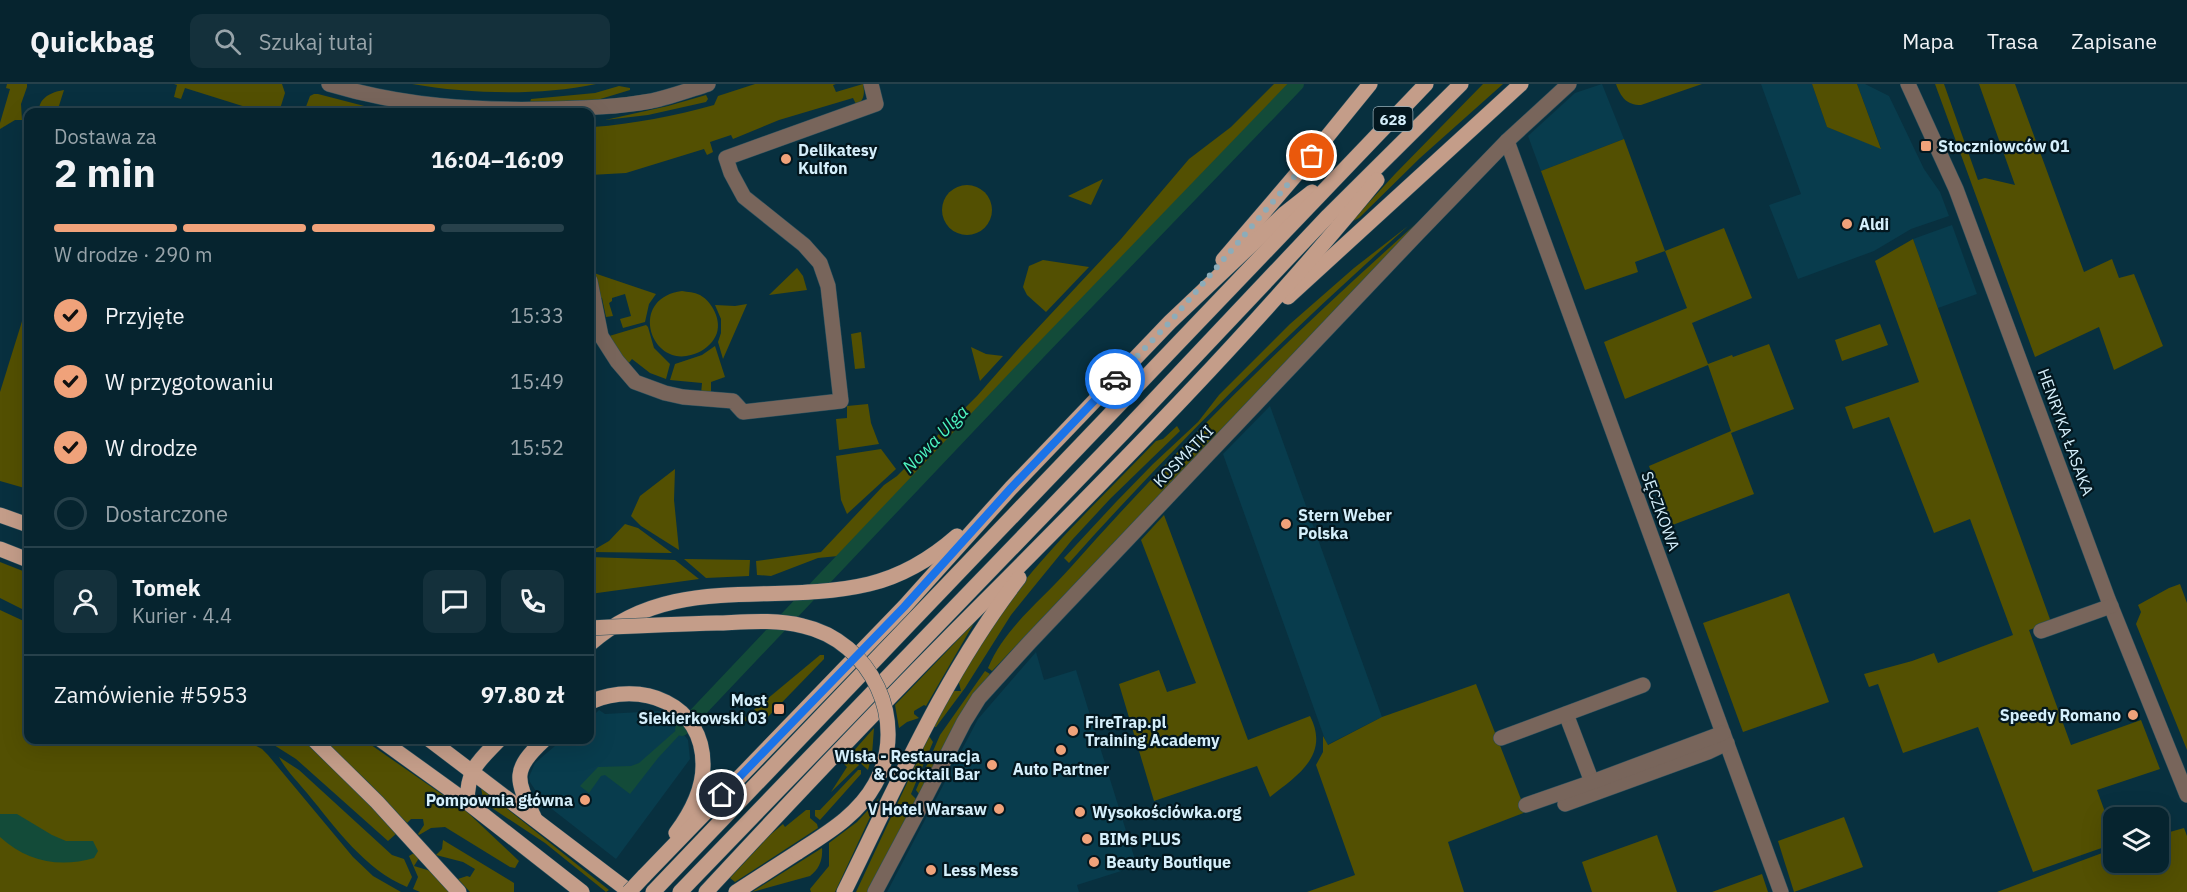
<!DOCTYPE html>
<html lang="pl">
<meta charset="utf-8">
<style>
body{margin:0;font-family:"IBM Plex Sans",sans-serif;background:#14303b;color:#f1f3f6;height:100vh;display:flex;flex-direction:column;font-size:22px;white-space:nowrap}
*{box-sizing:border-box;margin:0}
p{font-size:20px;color:#98a4aa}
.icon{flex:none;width:33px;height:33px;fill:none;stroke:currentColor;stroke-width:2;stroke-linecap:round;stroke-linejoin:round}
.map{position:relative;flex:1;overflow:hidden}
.side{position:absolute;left:24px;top:24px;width:570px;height:636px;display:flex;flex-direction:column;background:#06242f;border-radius:12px;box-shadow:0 6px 24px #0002,0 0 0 2px #27414b}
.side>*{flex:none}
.fabs{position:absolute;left:2103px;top:723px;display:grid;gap:12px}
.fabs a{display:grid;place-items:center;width:66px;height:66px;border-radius:12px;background:#06242f;box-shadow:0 6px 24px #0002,0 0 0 2px #27414b;font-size:30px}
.pin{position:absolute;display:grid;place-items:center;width:51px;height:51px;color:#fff;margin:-26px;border:3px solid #fff;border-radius:50%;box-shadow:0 2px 6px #0007}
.courier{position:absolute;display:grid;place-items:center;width:60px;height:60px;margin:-30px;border:4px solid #1a73e8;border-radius:50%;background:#fff;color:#222;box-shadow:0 2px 8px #0007}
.summary em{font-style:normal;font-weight:700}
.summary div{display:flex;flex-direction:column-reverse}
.summary{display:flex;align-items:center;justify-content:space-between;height:102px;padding:0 30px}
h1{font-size:39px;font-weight:700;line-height:45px}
.bar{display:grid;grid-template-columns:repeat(4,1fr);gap:9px 6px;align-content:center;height:72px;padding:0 30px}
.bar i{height:8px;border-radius:4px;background:#27414b}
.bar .current{background:#f0a27a}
.bar p{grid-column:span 4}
.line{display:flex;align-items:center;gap:15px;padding:0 30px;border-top:2px solid #27414b}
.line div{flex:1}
.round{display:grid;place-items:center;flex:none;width:63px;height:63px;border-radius:12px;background:#14303b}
ol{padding:0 30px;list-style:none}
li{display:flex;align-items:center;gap:18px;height:66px}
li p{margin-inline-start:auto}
li .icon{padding:6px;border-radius:50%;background:#f0a27a;color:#111;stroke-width:4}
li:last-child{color:#98a4aa}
li i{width:33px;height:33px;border:3px solid #27414b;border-radius:50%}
header{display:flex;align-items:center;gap:36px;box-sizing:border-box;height:84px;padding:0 30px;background:#06242f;border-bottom:2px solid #27414b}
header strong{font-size:28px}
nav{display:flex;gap:33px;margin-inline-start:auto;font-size:21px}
.search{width:420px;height:54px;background:#14303b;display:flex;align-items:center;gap:15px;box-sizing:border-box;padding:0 21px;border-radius:12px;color:#98a4aa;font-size:22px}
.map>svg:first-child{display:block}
</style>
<header>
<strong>Quickbag</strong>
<div class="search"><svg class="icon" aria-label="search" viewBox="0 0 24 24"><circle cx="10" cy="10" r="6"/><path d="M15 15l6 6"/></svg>Szukaj tutaj</div>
<nav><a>Mapa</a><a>Trasa</a><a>Zapisane</a></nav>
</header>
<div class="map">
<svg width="2187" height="808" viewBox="0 0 2187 808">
<rect width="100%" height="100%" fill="#08303f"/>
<g fill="#083c4d">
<path d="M1602,0l22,55 -83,32 -13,-35 47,-43z"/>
<path d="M1761,0h51l15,43 54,21 -24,-64h8l24,12 35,73 16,23 9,24 -38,13 -37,22 -76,28 -29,-74 32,-11z"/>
<path d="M1952,141l25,69 -39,14 -25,-69z"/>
<path d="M1270,322l112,311 -55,28 -104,-291z"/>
<path d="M1036,568l8,28 32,-10 61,196 -60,19 2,7h-192l91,-173z"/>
<path d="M599,626l6,4 54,-3 11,6 18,23 2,19 -74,100 -73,-57 -13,-20 -1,-5 6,-14 27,-23h28v-21z"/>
</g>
<g fill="#535002">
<path d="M7,0h20v3l-6,17 1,16h-7l-15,9v-6l10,-34 -4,-1z"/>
<path d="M174,0h108l3,9 -6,19h-17l-77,-24 -4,11 -7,-2 3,-12z"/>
<path d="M412,0h184c-57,12 -127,10 -184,0z"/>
<path d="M755,0h81l-3,1 3,7 27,-8c2,10 1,15 -6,22l-4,-8 -74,22 -46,19 -2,-4 -21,7 3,10 -6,3 -3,-6 -78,24 -36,2v-45l3,-3c41,-3 81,-11 121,-22l4,-9z"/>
<path d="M1274,0h18l-454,472 -20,2 -47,18 -14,-1 -1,-14 65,-9 63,-67 13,-9 80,-80 43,-49 101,-108 68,-80 42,-32z"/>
<path d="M1483,0h20l-83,74 -61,60 -8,4 44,-48z"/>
<path d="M1616,0h86l-61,21c-15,0 -20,-8 -25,-21z"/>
<path d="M1812,0h45l24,65 -54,-22z"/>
<path d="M1935,0h9l34,96 7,-2 30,7 -36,-101h36l69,188 28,-13 7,19 15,-4 29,72 -49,24 -15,-43 -64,30z"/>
<path d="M619,2l11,2v2l-33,10 -67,2 1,-3 64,-6z"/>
<path d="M64,6l-7,22h-18c-1,-14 12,-20 25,-22z"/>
<path d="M314,10h4l54,14 -2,4h-66l6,-16z"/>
<path d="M706,11l2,4 -2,3 -58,13 -43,5 63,-14z"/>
<path d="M1624,55l41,112 59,-23 28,70 -60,25 16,41 24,-9 1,2 36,-13 25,65 -63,24 23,61 -84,32 -21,-60 82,-35 -23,-66 -83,34 -21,-57 83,-34 -22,-57 -30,11 3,10 -53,18 -44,-119z"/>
<path d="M1103,95l-12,26 -23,-9z"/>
<circle cx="967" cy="126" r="25"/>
<path d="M1419,137l-427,450 -4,-3c17,-41 54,-68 83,-101 109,-123 226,-237 348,-346z"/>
<path d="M1408,142c-119,106 -233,218 -339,337l-5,-5 52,-56 37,-38 45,-42 21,-27 71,-71 64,-56z"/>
<path d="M1913,155l138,383 -22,8 42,115 70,-25 19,49 -63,21 16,44v10l-80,28 -55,-145 -75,26 -25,-69 -9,3 -5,-13 48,-13 22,-8 4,10 75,-28 -43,-116 -36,14 -45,-116 -36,12 -8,-22 74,-25 -44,-121z"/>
<path d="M1043,176l46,7 -43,45 -19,-17 -4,-8 6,-21z"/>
<path d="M797,184l6,8 4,14 -38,5z"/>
<path d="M591,188l65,22 -7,10 -4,18 -22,6 -3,-9 11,-3 -6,-22 -13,4v3l-3,2 4,13 -7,1 -4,-19 -6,-1z"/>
<path d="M682,207c6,1 12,1 18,4 14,8 24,30 14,44 -5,8 -14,14 -23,16 -41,12 -63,-57 -9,-64z"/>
<path d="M28,218v187l-28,-8v-89z"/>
<path d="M747,220l-24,55 -5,-17 3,-9v-14l-6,-14 20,1z"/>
<path d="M1880,240l8,21 -46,16 -7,-21z"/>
<path d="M646,241l2,2 6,21 16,16 -4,15 -16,-6 -18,-14 -4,5 -22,-27z"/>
<path d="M861,248l4,36 -10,1 -4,-35z"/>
<path d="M715,262l10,31 -14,5v13l-10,-1 1,-11 -32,-3 5,-16 27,-9z"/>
<path d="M971,263l15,7 17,2 -23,25z"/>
<path d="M868,320l3,19 8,21 -40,6 -3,-31 11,-1v-12z"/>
<path d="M1177,342l3,5 -70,68 -38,41 -40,49 -21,26 -46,73 -29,39h-3l18,-36h10l-2,-8 -2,-2c14,-23 28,-48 44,-70 45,-61 102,-115 155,-170l7,-2z"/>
<path d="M881,365l15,20 -49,45 -6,-14 -5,-44z"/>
<path d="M675,385l-1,31 5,50 -38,-24 -10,-10 9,-20z"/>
<path d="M1164,431l84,225 62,-24c20,39 -12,59 -40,81l-13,-31 -103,35 -35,-117 40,-14 8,22 29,-9 -55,-143z"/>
<path d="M625,440l13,4 34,25 -82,-1 19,-11z"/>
<path d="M590,473l85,3 24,19 -109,15z"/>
<path d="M684,475l66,1 -1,16 -43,2z"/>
<path d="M0,478l28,11v39l-28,-14z"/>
<path d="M2180,500l7,19v147l-51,-126 5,-12 -3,-7 31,-17z"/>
<path d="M1789,509l40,109 -86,30 -40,-109z"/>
<path d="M0,526l28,13v117h217l17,9 6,6 85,102 20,19 28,16h-401z"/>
<path d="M974,539l-48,83 -2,-1 -10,6v3l5,4 -12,4 -8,6 -4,-23z"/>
<path d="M820,571h4v4l-61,63 -20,-1v-2z"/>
<path d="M985,587l5,3 -26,34 -45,86 -3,-4 24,-55z"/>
<path d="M1476,600l50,128 -78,30 16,50h-157l48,-17 -39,-110 7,-13v-16l5,9 54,-28z"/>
<path d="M874,644l-2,27 -4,15 -11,-10 2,5 -28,27 16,-25 -4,-4z"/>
<path d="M929,652l4,6 -22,52 5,5 -48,93h-12z"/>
<path d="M266,656h37l55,51 39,42 -9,8 -92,-82z"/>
<path d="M323,656h41l102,71 53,50 -4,7 -5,-1 -65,-40 -14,1 -12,7 -1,-1 6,-9 -1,-6h-12l-4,4 -41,-43z"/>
<path d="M279,673l20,13 93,85 12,4 8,18 -5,10c-43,-18 -71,-59 -100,-94 -9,-11 -22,-24 -28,-36z"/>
<path d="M858,686h3v4l-41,46 -5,-4v-6h5z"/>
<path d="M481,704l128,102 -3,2 -61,-49 -56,-37 -6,-8z"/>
<path d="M879,714l-44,94h-24l-1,-3 19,-23v-23l28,-21z"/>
<path d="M806,726h4v8l7,6 1,4 -83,54 -5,-4 40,-43 13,-11 2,3z"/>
<path d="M1844,733l19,50 -69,25 -16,-51z"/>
<path d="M2184,744l3,8v56h-190l116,-43 1,13h44l1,-27z"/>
<path d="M1657,751l20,57h-85l-10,-30z"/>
<path d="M443,756l71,43v9h-44l-12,-13 9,-3 3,1 5,-8 -12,-7 -27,-7 6,-6z"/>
<path d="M822,764c1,12 -3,21 -12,28l-58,16z"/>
<path d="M414,769l5,5 -5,8 20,6 19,20h-33l-7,-3 5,-12 -9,-21z"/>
<path d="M1762,790l6,18h-56z"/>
</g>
<g fill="#134b39">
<path d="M681,642l3,4 -26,28 -28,36 -25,-19 -4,1 -12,17 -9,-7 18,-19 33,-1 8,-3z"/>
<path d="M0,730h17l35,21 14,6h27l5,10 -4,7c-34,10 -67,4 -94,-21z"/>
</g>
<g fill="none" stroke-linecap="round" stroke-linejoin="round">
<path stroke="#134b39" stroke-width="14" d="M682,645l358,-378 257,-267"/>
<defs>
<g id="minor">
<path d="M329,0c73,22 146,27 222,25 34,-1 67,-2 100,-8 19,-4 38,-11 57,-17"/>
<path d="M1908,0l48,105 152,410 79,196"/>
<path d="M1507,57l274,751"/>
<path d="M590,197l11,55 16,25 18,21 30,11 18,4 50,4 10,11 98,-11 -13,-115 -8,-23 -16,-18 -60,-48 -13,-24 -5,-15 150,-54 -5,-20"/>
<path d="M2041,547l70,-25"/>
<path d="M1566,630l26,68"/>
<path d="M1501,654l142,-53"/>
<path d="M1565,720l143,-52 19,-9"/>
<path d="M1526,721l66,-23 131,-49"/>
<path d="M875,808l49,-92 40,-78 15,-24 51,-56 387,-408 90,-93 62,-57"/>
</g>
<g id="major">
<path d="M1223,176l77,-90 70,-86"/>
<path d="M1288,213l233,-213"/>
<path d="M0,431l28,10"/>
<path d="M0,465l28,11"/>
<path d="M590,560c82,-73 182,-37 279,-60 33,-8 63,-26 88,-48"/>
<path d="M590,618c51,-22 114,1 113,64 0,25 -13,48 -27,67"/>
<path d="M314,656l63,62 82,90"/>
<path d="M381,656l86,62 115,90"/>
<path d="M430,656l200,152"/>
<path d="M467,718c1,-34 10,-39 32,-62"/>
<path d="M534,733c-18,-38 -23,-46 10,-77"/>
<path d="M644,792l260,-269 107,-119 159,-166 114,-108 28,-22"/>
<path d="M653,808l773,-808"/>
<path d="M680,808l442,-458 206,-218 133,-132"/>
<path d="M706,808c79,-85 159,-170 241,-253 147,-148 297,-296 430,-459"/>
<path d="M736,808l62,-40"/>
<path d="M844,808c53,-107 101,-219 175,-314"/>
</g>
</defs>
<use href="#minor" stroke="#294f5d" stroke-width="16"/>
<use href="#major" stroke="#294f5d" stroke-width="16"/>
<use href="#minor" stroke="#78655b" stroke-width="15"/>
<use href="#major" stroke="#c49d89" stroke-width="15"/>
<defs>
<g id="major-bridge">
<path d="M590,544c42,-2 84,-4 127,-5 29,-1 58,-4 86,3 68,15 107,96 72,158 -17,31 -48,49 -77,68"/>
<path d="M629,808l15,-16"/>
</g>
</defs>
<use href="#major-bridge" stroke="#294f5d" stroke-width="16" stroke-linecap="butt"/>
<use href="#major-bridge" stroke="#c49d89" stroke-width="15"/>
</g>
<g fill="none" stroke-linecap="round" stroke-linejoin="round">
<path stroke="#8dacb9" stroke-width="6" stroke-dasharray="0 10.8" d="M1115,295l55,-57 142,-166"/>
<path stroke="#1a73e8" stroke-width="8" d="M722,711l182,-188 107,-119 104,-109"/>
</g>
<g fill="#f0a27a" stroke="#03171f" stroke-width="2">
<rect x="1920" y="56" width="12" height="12" rx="3"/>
<circle cx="786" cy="75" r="6"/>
<circle cx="1847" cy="140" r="6"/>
<circle cx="1286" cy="440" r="6"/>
<rect x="773" y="619" width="12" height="12" rx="3"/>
<circle cx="2133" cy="631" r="6"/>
<circle cx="1073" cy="647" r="6"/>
<circle cx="1061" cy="666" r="6"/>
<circle cx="992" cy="681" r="6"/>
<circle cx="585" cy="716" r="6"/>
<circle cx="999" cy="725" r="6"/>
<circle cx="1080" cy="728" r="6"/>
<circle cx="1087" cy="755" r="6"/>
<circle cx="1094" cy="778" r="6"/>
<circle cx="931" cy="786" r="6"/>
</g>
<g text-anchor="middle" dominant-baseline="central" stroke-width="4.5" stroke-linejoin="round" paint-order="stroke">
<rect fill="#03171f" stroke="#96aeb9" stroke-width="1.5" x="1373.5" y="23" width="39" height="24" rx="4.5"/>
<g font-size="15" font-weight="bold" fill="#d5effb">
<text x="1393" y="35">628</text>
</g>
<g font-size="16" font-weight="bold" fill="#d5effb" stroke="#03171f" text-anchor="start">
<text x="1938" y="62">Stoczniowców 01</text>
<text x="798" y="66">Delikatesy<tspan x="798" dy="18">Kulfon</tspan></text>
<text x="1859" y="140">Aldi</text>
<text x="1298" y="431">Stern Weber<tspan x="1298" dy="18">Polska</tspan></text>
<text x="767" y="616" text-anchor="end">Most<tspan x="767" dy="18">Siekierkowski 03</tspan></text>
<text x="2121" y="631" text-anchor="end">Speedy Romano</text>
<text x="1085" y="638">FireTrap.pl<tspan x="1085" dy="18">Training Academy</tspan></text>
<text x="980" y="672" text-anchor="end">Wisła - Restauracja<tspan x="980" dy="18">&amp; Cocktail Bar</tspan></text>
<text x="1061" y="685" text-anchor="middle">Auto Partner</text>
<text x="573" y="716" text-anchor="end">Pompownia główna</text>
<text x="987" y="725" text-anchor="end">V Hotel Warsaw</text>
<text x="1092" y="728">Wysokościówka.org</text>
<text x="1099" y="755">BIMs PLUS</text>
<text x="1106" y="778">Beauty Boutique</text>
<text x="943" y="786">Less Mess</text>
</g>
<g font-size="16" fill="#d5effb" stroke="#03171f">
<text transform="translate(2066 348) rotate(70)">HENRYKA ŁASAKA</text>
<text transform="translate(1183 372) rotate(-46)">KOSMATKI</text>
<text transform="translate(1661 427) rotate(70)">SĘCZKOWA</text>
</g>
<g font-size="18" font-style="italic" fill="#4df3bf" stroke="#03171f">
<text transform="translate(935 355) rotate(-46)">Nowa Ulga</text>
</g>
</g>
</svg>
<div class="fabs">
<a><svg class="icon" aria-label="layers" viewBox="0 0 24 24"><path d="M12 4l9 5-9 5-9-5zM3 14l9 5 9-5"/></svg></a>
</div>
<div class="pin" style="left:1312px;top:72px;background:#ea580c"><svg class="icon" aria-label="bag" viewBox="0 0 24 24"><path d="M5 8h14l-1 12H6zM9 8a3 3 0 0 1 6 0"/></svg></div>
<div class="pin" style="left:722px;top:711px;background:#1f2937"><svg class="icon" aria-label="home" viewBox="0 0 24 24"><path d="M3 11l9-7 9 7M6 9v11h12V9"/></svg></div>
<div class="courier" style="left:1115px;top:295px"><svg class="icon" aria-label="car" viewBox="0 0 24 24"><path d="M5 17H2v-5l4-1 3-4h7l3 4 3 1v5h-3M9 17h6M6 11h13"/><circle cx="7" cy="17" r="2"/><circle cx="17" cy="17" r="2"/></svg></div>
<section class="side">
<div class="summary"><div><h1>2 min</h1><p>Dostawa za</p></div><em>16:04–16:09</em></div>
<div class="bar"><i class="current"></i><i class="current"></i><i class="current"></i><i></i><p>W drodze · 290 m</p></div>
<ol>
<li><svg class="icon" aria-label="check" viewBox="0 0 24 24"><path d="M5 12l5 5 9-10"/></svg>Przyjęte<p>15:33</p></li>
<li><svg class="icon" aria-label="check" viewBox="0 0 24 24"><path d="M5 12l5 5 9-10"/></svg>W przygotowaniu<p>15:49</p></li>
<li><svg class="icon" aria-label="check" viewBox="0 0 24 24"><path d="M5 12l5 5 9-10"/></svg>W drodze<p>15:52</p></li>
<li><i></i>Dostarczone</li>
</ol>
<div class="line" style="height:108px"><a class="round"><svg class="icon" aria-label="person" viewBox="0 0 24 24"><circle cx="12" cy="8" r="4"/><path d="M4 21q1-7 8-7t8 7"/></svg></a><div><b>Tomek</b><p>Kurier · 4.4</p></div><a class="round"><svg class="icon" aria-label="chat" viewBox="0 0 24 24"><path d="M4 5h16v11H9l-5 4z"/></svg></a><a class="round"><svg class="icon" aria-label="phone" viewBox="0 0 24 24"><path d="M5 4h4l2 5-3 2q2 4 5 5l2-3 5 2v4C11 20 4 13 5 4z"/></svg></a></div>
<div class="line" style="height:78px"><div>Zamówienie #5953</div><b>97.80 zł</b></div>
</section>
</div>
